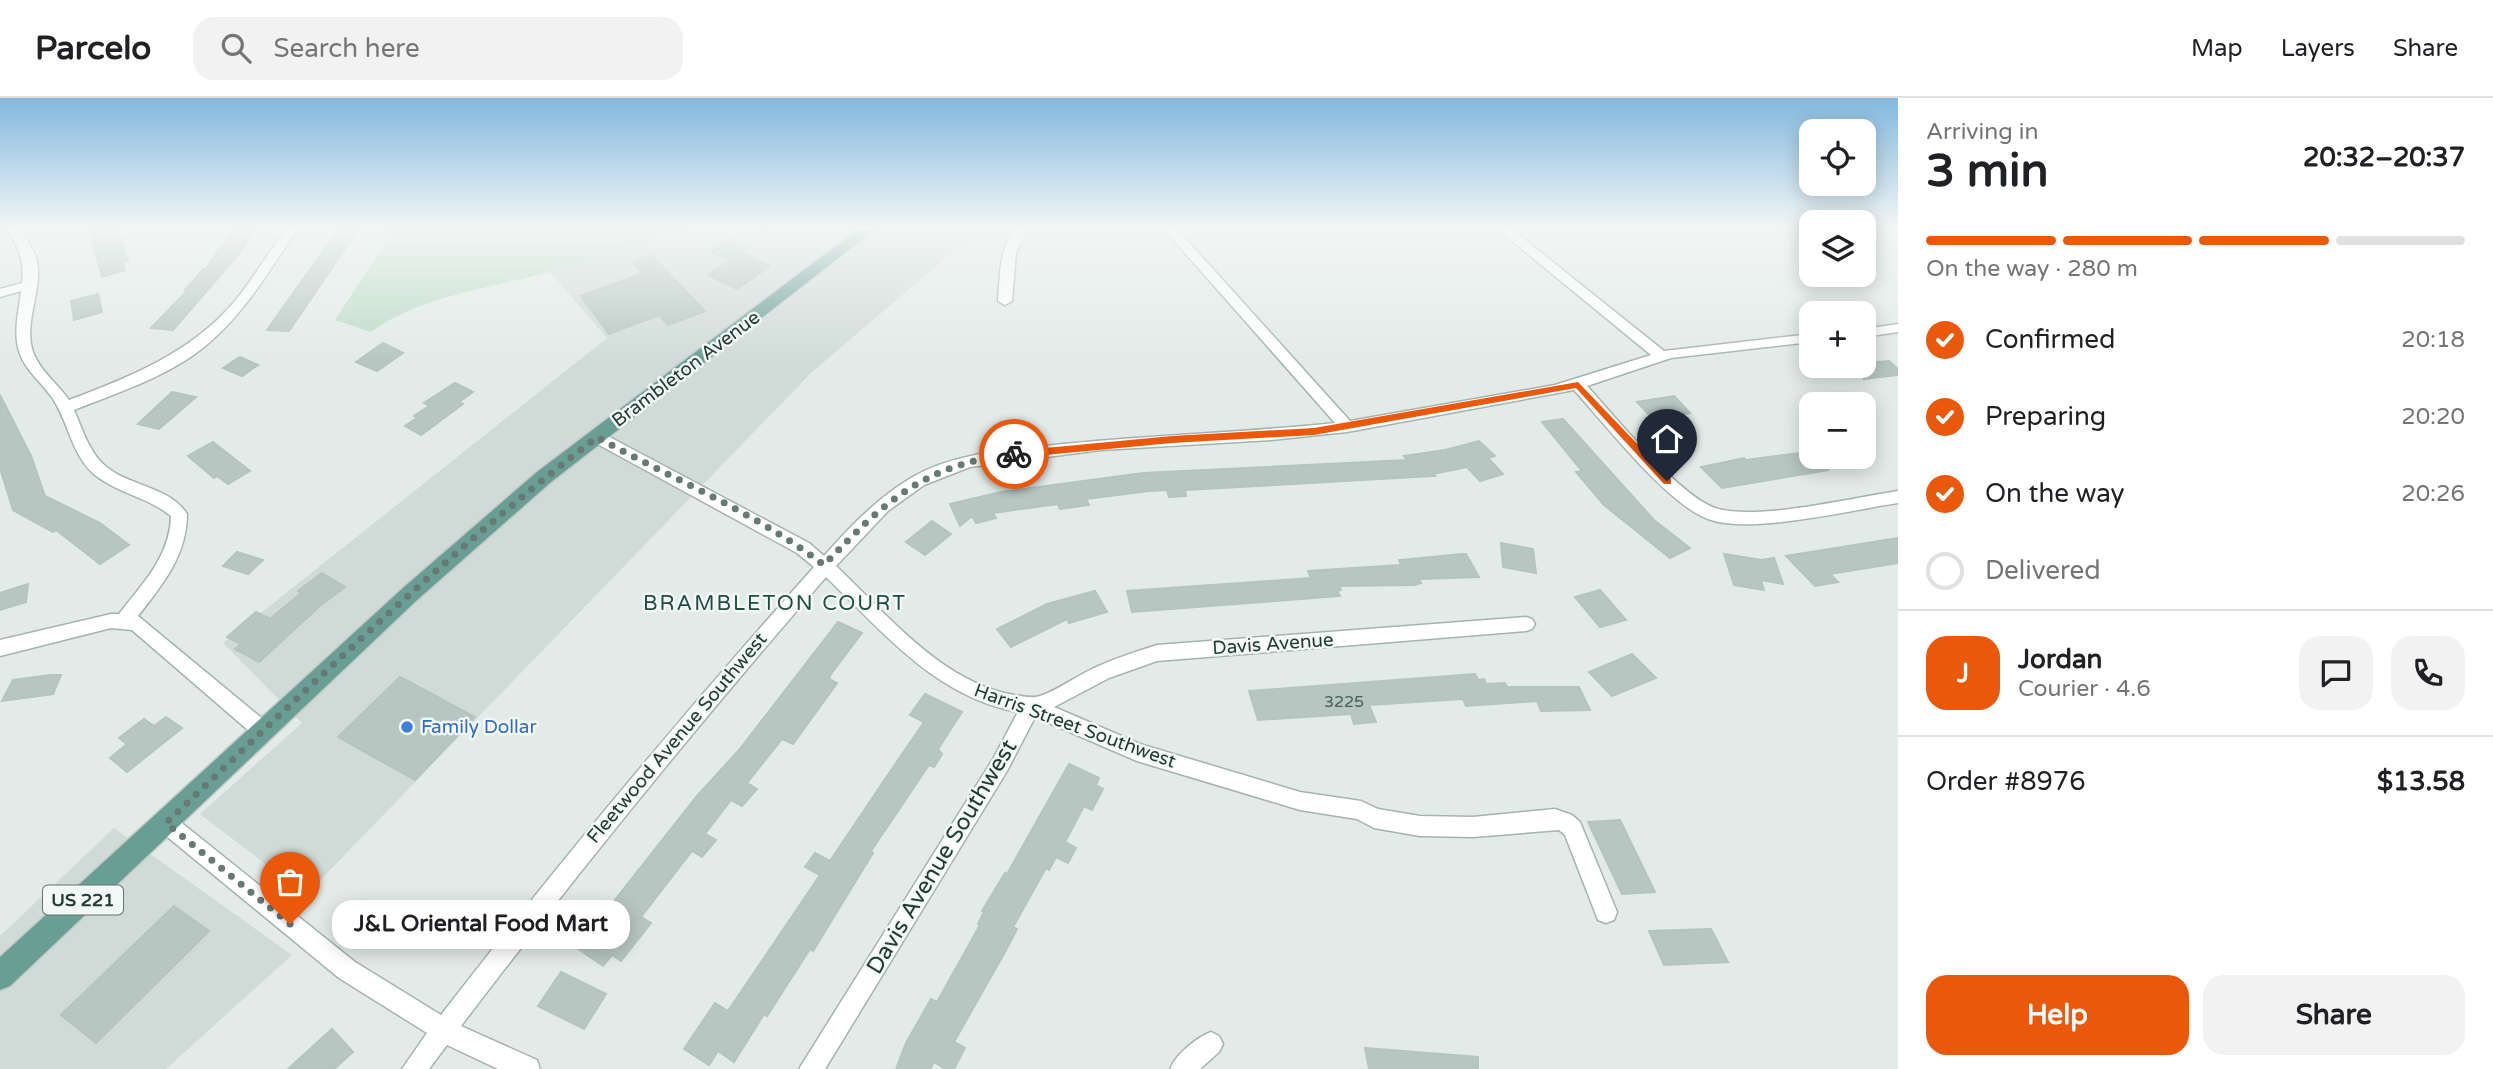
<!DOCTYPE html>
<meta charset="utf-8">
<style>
body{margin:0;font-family:"Varela Round",sans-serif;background:#f2f2f2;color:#202124;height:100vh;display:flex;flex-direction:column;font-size:26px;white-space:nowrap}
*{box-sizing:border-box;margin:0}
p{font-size:23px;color:#757577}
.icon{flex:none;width:38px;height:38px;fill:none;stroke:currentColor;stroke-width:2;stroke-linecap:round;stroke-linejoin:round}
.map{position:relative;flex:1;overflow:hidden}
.details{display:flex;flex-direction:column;background:#fff;width:595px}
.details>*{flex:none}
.controls{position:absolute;left:1799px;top:21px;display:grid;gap:14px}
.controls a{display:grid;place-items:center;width:77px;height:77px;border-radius:14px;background:#fff;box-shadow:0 4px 18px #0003;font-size:35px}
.pin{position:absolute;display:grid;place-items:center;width:60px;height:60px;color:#fff;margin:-72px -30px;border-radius:50% 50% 50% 0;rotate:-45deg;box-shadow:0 0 7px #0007}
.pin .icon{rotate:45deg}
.courier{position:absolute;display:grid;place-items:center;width:70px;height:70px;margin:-35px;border:5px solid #ea580c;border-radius:50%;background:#fff;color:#222;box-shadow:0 2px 9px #0007}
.bubble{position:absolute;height:49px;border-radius:21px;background:#fff;box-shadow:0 4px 18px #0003;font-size:23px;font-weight:800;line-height:49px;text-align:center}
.summary em{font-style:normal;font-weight:800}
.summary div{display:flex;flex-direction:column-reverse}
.summary{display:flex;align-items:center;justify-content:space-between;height:119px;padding:0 28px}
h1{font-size:46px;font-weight:800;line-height:52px}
.bar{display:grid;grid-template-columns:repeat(4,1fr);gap:10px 7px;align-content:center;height:84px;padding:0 28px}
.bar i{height:9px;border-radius:5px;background:#e0e0e0}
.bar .active{background:#ea580c}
.bar p{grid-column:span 4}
.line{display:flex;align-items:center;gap:18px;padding:0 28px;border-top:2px solid #e0e0e0}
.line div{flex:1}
.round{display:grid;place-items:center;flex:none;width:74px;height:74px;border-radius:21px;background:#f2f2f2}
ol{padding:0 28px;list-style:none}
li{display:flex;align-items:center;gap:21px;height:77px}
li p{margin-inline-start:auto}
li .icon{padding:7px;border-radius:50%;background:#ea580c;color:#fff;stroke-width:4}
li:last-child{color:#757577}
li i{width:38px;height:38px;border:4px solid #e0e0e0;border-radius:50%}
.button{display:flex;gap:14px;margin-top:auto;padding:14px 28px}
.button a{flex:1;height:80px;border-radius:21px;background:#ea580c;color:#fff;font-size:28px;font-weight:800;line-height:80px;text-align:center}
.button a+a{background:#f2f2f2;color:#202124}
header{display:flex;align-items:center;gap:42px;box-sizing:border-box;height:98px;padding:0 35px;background:#fff;border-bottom:2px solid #e0e0e0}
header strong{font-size:33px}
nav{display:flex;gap:38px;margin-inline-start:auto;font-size:24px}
.search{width:490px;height:63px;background:#f2f2f2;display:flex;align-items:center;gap:18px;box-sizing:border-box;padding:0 24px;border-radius:21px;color:#757577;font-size:26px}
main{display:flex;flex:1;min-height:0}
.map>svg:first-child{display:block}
</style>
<header>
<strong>Parcelo</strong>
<div class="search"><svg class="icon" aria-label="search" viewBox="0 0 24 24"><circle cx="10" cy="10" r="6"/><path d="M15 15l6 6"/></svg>Search here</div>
<nav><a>Map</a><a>Layers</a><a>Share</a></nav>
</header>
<main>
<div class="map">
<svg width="1898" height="971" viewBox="0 0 1898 971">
<rect width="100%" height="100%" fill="#e2ebe8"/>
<g fill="#d0dbd7">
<path d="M689,129h293l-170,145 -506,523 -106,-81 102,-91 -79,-80 384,-305 -57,-66z"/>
<path d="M114,730l178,127 -126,114h-166v-133z"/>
</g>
<path fill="#bcdbc6" d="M387,129h302c-47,15 -95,32 -143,46 -60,16 -124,22 -175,59l-36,-12 47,-72z"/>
<g fill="#b7c6c1" stroke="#b5c4bf" stroke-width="2">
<path d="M88,129h29l11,34 -5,1 2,8 -23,7z"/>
<path d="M340,129h20l-71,104 -22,-1z"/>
<path d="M254,132l-15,24 -66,76 -22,-2 37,-38h-3l18,-21h3l25,-38z"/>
<path d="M728,142l18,8 -17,12 -18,-8z"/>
<path d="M741,155l29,13 -33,23 -29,-14z"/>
<path d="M651,157l54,56 -37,14 -9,-10 -50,19 -28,-38 62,-23 -10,-11z"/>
<path d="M98,196l4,18 -28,8 -3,-19z"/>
<path d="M383,245l20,10 -26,18 -21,-9z"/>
<path d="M240,259l18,8 -16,11 -19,-8z"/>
<path d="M1889,263l9,8v6l-34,4v-16z"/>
<path d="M455,285l18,9 -14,10 4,2 -42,31 -16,-9 12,-8 -3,-2 15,-10 -5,-3z"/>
<path d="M172,294l24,5 -37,32 -21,-5z"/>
<path d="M0,297l31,61 14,40 55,27 29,22 -29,19 -44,-34 -3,2 -40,-22 -13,-42z"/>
<path d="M1674,298l16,17 -37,6 -16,-17z"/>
<path d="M1563,321l91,101 36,28 -20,10 -66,-53 -28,-33 6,-1 -40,-49z"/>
<path d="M1479,343l16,15 -7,2 15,16 -23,7 -13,-14 -34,7 2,2 -250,14 1,6 -17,1 -2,-7 -18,1 -63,8 3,6 -29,4 -2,-5 -65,9 3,5 -20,5 -4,-7 -12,10 -10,-22 51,-12 142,-19 264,-13 -3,-4 41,-6z"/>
<path d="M213,344l37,29 -22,13 -11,-8 -3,2 -26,-22z"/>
<path d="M1808,354l20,18 -106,18 -21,-21 43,-9 2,2z"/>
<path d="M932,423l19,13 -26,21 -19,-13z"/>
<path d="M1898,440v25l-68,11 8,8 -23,4 -29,-30z"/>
<path d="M1501,445l32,6 3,24 -33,-6z"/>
<path d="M237,454l26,8 -15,14 -25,-8z"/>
<path d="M1462,456h4l13,23 -60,2 2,4 -6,2 -76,1 2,4 -4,1 3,5 -208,16 -5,-21 184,-13 -3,-7 93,-6 -2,-5z"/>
<path d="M1724,456l38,6 12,-2 9,26 -22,-4 3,10 -30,-5z"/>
<path d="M322,475l23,14 -24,18 -62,57 -24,-13 6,-5 -14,-7 29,-25 14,7 31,-26 -3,-2z"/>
<path d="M28,486l-2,18 -26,8v-17z"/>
<path d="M1600,492l26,30 -26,7 -25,-30z"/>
<path d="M1095,493l12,21 -38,11 -2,-4 -56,28 -14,-18 50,-25z"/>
<path d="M838,524l24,11 -31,41 -2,5 8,4 -44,61 -11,-5 -35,44 10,6 -15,17 -11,-6 -26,34 11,6 -14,17 -10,-6 -51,66 10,6 -30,38 -9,-6 -9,11 -26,-18 120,-152 42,-46z"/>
<path d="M1632,556l24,24 -44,18 -23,-24z"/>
<path d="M1475,576l3,6 6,-1 2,5 19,-1 2,4h72l11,23 -49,1 -4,-10 -71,5 -3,-7 -94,6 7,17 -22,2 -3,-10 -93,6 -9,-29z"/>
<path d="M51,577h10l-8,19 -51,7 11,-21z"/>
<path d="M400,579l75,40 -60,63 -77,-43z"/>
<path d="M925,596l37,18 -24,37 4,5 -8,13 -5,-2 -58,86 2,2 -60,98 -3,-2 -43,67 -3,-2 -30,48 -16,-11 -9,14 -25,-16 31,-46 13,8 92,-136 -15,-8 10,-14 15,8 51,-76 43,-63 -14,-7z"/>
<path d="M166,619l16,11 -55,44 -17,-14 17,-14 -8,-6 25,-19 10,7z"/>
<path d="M1069,666l30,14 -3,7 7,4 -11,21 -8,-4 -19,36 11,6 -8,15 -12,-6 -7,13 -3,-2 -33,59 4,2 -12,23 -51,90 11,6 -11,21h-9l-11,-7 -4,7h-34l10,-26 25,-44 6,3 43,-77 -2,-1 6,-12 -2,-1 23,-38 2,1z"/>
<path d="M1620,722l35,72 -33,2 -34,-72z"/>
<path d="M174,808l35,25 -113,112 -35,-28z"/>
<path d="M1711,831l17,33 -64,3 -15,-34z"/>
<path d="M561,874l45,22 -22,35 -46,-23z"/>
<path d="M332,931l21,23 -19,17h-46z"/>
<path d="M1365,950l113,9v12h-109z"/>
</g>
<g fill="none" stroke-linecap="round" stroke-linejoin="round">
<defs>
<g id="street">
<path d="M6,129h12c7,11 16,21 19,34 6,29 -14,61 -4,91 7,19 25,32 36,48 61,-23 122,-47 165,-98 19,-23 35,-50 53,-75h12c-31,45 -60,97 -107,129 -35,24 -78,38 -118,54 8,18 14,39 28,53 24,24 67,22 85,51 0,42 -25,71 -49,102l132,109 3,6 -3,6 -7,2 -7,-2 -124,-107 -21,-2 -111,28v-16l111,-26h8c23,-30 51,-57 52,-98 -22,-18 -50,-22 -72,-38 -27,-19 -29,-53 -46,-79 -11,-17 -28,-28 -34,-48 -6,-19 0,-41 2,-60l-21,6v-8l22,-6c3,-24 -4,-36 -16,-56z"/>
<path d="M1016,129h13l-13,26 -4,48 -7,4 -7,-4c2,-26 1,-52 18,-74z"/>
<path d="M1162,129h13l175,194 205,-36 96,-30 -156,-128h14l155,124 147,-17v8l-140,16 -84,28c28,30 94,113 131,123 44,11 133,-11 180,-18v12c-48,7 -148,32 -190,16 -42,-16 -102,-94 -134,-129l-227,42 -76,8 -170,10 -131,17 -46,18 -36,26 -52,55c51,48 105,116 178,129 9,1 17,4 26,1 18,-6 35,-19 52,-27 21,-10 43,-17 65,-24l369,-28 6,2 3,5 -3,5 -6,2 -369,30 -48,17 -55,29 86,37 160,48 61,9 17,8 42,7 53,1 82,-8 17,6 8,7 37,90 -3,8 -8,3 -8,-3 -33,-85 -6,-5 -86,7 -53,-1 -46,-8 -17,-9 -57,-9 -163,-49 -102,-44 -28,54 -182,298h-26l194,-310 25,-47c-82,-15 -135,-80 -192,-135 -127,146 -248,295 -365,449l76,34 3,9h-42l-51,-24 -18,24h-27l25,-36 -88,-55 -180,-148 -3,-7 3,-7 7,-3 7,3 182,146 86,53c119,-154 243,-302 373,-448l-17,-14 -205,-112 -3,-4 3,-4h10l207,110 15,13c26,-29 53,-58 87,-78 42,-25 96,-28 143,-33 94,-10 187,-12 281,-22z"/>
<path d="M1898,226v8l-34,5v-8z"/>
<path d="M1211,934l8,4 4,8 -4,8 -19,17h-30c6,-15 26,-31 41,-37z"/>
</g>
<path id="primary" d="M861,129h17l-327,255 -134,118 -407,386 -10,4v-33l403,-369 134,-116z"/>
</defs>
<use href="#street" stroke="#a5b3af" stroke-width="3"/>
<use href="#primary" stroke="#c1c8c7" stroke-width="3"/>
<use href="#street" fill="#fff" fill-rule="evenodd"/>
<use href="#primary" fill="#699e94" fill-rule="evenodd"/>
</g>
<linearGradient id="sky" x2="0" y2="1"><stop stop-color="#83b8dd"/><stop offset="0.49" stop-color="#f2f6f5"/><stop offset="1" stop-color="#f2f6f5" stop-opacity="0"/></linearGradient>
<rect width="1898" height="265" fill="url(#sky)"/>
<path fill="#ea580c" d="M1578,284l93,97v5h-7l-88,-96 -262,47 -142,8 -158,15 -6,-4 6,-3 158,-15 142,-8z"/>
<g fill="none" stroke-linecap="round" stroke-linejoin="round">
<path stroke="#667974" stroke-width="7" stroke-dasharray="0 12.6" d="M290,826l-124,-101c140,-133 278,-268 431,-386 75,42 158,75 227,128 60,-63 100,-101 190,-111"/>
</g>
<circle fill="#3f7fe0" stroke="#f2f8f5" stroke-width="2.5" cx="407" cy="629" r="7"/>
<g text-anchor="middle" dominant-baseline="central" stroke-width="5" stroke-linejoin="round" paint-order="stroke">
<g font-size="16" fill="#485e59">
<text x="1344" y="604">3225</text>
</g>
<rect fill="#f2f8f5" stroke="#61746f" stroke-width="2" x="43" y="787.5" width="80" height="29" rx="5"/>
<g font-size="18" font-weight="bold" fill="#233b36">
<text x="83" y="802">US 221</text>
</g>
<g font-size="19" fill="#233b36" stroke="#f2f8f5">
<text transform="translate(686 271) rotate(-37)">Brambleton Avenue</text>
<text transform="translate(1273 546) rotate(-4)">Davis Avenue</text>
<text transform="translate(1075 628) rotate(20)">Harris Street Southwest</text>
<text transform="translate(677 640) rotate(-50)">Fleetwood Avenue Southwest</text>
</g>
<g font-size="19" fill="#366cbe" stroke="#f2f8f5" text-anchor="start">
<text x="421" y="629">Family Dollar</text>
</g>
<g font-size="21" letter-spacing="2" fill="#204c44" stroke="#f2f8f5">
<text x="775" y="505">BRAMBLETON COURT</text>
</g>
<g font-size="23" fill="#233b36" stroke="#f2f8f5">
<text transform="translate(942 759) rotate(-59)">Davis Avenue Southwest</text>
</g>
</g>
</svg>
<div class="controls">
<a><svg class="icon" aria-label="locate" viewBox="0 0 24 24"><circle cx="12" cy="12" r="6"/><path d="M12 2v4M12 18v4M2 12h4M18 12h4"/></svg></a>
<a><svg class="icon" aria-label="layers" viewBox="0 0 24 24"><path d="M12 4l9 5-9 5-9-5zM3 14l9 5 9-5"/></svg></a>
<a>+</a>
<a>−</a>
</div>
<div class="pin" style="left:290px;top:826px;background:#ea580c"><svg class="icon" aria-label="bag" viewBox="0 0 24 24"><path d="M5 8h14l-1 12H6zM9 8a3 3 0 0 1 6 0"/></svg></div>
<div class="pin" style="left:1667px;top:383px;background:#1f2937"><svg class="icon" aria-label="home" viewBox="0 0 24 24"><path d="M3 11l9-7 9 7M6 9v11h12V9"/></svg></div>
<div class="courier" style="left:1014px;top:356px"><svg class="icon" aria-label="bike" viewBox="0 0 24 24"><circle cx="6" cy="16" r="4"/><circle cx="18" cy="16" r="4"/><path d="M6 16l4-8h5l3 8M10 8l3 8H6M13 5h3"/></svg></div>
<div class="bubble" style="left:332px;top:802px;width:298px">J&amp;L Oriental Food Mart</div>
</div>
<section class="details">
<div class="summary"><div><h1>3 min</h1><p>Arriving in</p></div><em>20:32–20:37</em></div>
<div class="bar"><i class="active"></i><i class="active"></i><i class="active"></i><i></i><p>On the way · 280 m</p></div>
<ol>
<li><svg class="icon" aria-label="check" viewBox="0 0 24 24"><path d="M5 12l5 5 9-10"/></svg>Confirmed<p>20:18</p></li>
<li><svg class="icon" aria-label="check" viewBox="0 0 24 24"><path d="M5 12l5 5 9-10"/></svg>Preparing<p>20:20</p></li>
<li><svg class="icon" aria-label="check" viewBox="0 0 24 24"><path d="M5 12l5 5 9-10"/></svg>On the way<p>20:26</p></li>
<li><i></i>Delivered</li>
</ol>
<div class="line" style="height:126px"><b class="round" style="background:#ea580c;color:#fff">J</b><div><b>Jordan</b><p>Courier · 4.6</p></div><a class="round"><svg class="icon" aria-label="chat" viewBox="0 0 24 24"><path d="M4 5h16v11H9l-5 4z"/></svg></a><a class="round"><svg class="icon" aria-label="phone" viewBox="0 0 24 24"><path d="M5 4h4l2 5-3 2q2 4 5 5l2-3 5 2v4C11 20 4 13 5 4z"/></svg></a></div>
<div class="line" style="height:91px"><div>Order #8976</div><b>$13.58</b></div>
<div class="button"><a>Help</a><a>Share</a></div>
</section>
</main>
